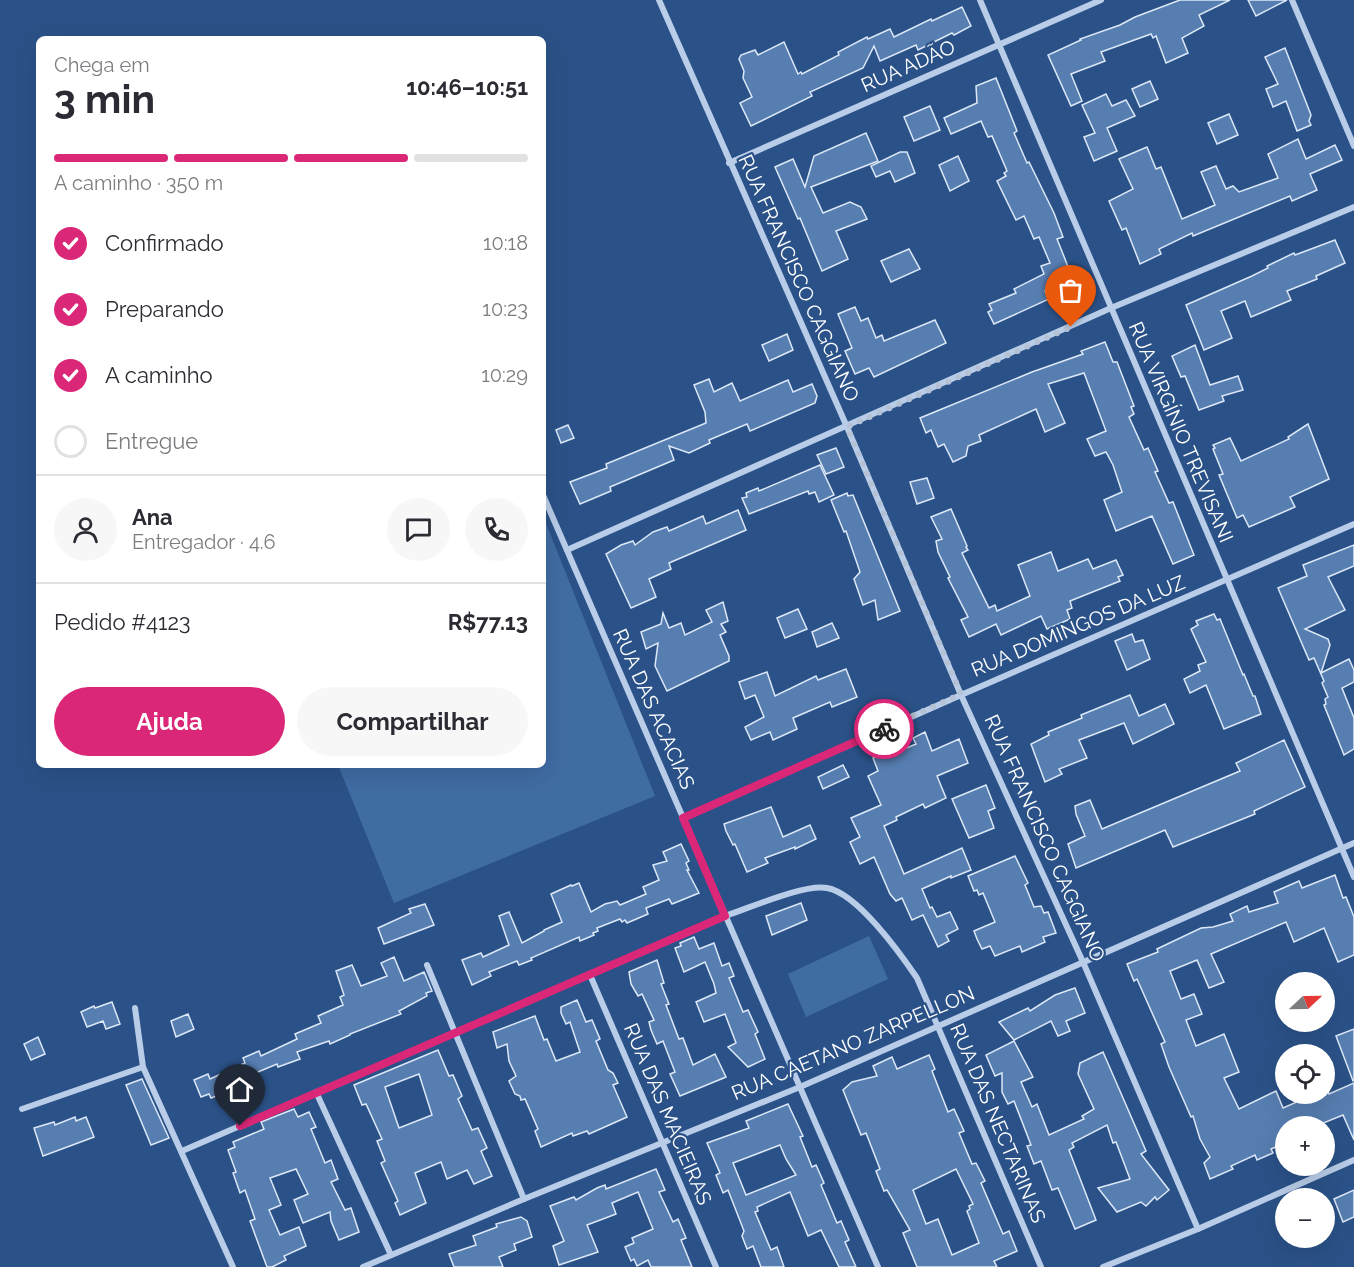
<!DOCTYPE html>
<html lang="pt">
<meta charset="utf-8">
<style>
body{margin:0;font-family:Raleway,sans-serif;background:#f7f7f7;color:#2b2b33;height:100vh;display:flex;flex-direction:column;font-size:22px;white-space:nowrap}
*{box-sizing:border-box;margin:0}
p{font-size:20px;color:#7c7c81}
.icon{flex:none;width:33px;height:33px;fill:none;stroke:currentColor;stroke-width:2;stroke-linecap:round;stroke-linejoin:round}
.map{position:relative;flex:1;overflow:hidden}
.details{position:absolute;left:36px;top:36px;width:510px;height:732px;display:flex;flex-direction:column;background:#fff;border-radius:9px;box-shadow:0 6px 24px #0002}
.details>*{flex:none}
.needle{width:39px;rotate:68deg}
.controls{position:absolute;left:1275px;top:972px;display:grid;gap:12px}
.controls a{display:grid;place-items:center;width:60px;height:60px;border-radius:50%;background:#fff;box-shadow:0 6px 24px #0002;font-size:30px}
.pin{position:absolute;display:grid;place-items:center;width:51px;height:51px;color:#fff;margin:-62px -26px;border-radius:50% 50% 50% 0;rotate:-45deg;box-shadow:0 0 6px #0007}
.pin .icon{rotate:45deg}
.courier{position:absolute;display:grid;place-items:center;width:60px;height:60px;margin:-30px;border:4px solid #db2777;border-radius:50%;background:#fff;color:#222;box-shadow:0 2px 8px #0007}
.overview em{font-style:normal;font-weight:700}
.overview div{display:flex;flex-direction:column-reverse}
.overview{display:flex;align-items:center;justify-content:space-between;height:102px;padding:0 18px}
h1{font-size:39px;font-weight:700;line-height:45px}
.bar{display:grid;grid-template-columns:repeat(4,1fr);gap:9px 6px;align-content:center;height:72px;padding:0 18px}
.bar i{height:8px;border-radius:4px;background:#e1e1e2}
.bar .on{background:#db2777}
.bar p{grid-column:span 4}
.line{display:flex;align-items:center;gap:15px;padding:0 18px;border-top:2px solid #e1e1e2}
.line div{flex:1}
.round{display:grid;place-items:center;flex:none;width:63px;height:63px;border-radius:32px;background:#f7f7f7}
ol{padding:0 18px;list-style:none}
li{display:flex;align-items:center;gap:18px;height:66px}
li p{margin-inline-start:auto}
li .icon{padding:6px;border-radius:50%;background:#db2777;color:#fff;stroke-width:4}
li:last-child{color:#7c7c81}
li i{width:33px;height:33px;border:3px solid #e1e1e2;border-radius:50%}
.action{display:flex;gap:12px;margin-top:auto;padding:12px 18px}
.action a{flex:1;height:69px;border-radius:36px;background:#db2777;color:#fff;font-size:24px;font-weight:700;line-height:69px;text-align:center}
.action a+a{background:#f7f7f7;color:#2b2b33}
.map>svg:first-child{display:block}
</style>
<div class="map">
<svg width="1354" height="1267" viewBox="0 0 1354 1267">
<rect width="100%" height="100%" fill="#2b5288"/>
<g fill="#406ca4">
<path d="M543,516l112,280 -261,107 -56,-138h205z"/>
<path d="M869,936l19,43 -82,38 -18,-43z"/>
</g>
<g fill="#577eb1" stroke="#dce8f7" stroke-width="1.5" fill-rule="evenodd">
<path d="M1180,0h50l-31,15 5,11 -22,12 6,15 -22,10 -10,-27 -3,2 -2,-4 -50,18 4,9 -34,13 11,27 -11,5 -23,-51 33,-15 -1,-1 40,-14 15,-8z"/>
<path d="M1248,0h39l-31,16z"/>
<path d="M962,7l9,19 -17,9 -2,-2 -34,17 -2,-5 -36,16 -6,-15 -11,22 -53,24 2,4 -61,30 -11,-23 12,-6 -9,-19 1,-7 -5,-12 2,-4 14,-5 3,5 26,-13 14,32 3,-2 1,2 37,-19 -1,-3 29,-15 1,2 22,-10 4,8 37,-18 1,2z"/>
<path d="M1285,48l26,67 -2,6 2,4 -14,6 -11,-30 -13,6 -7,-18 12,-5 -13,-27z"/>
<path d="M996,78l21,53 -3,2 13,30 2,-1 25,51 9,24 -6,2 16,40 -28,12 4,8 -55,25 -6,-12 4,-2 -3,-6 27,-11 -2,-4 30,-15 -3,-8 9,-3 -11,-26 -5,2 -10,-23 -8,4 -19,-39 9,-5 -2,-3 3,-2 -15,-35 -4,1 -7,-16 -30,13 -7,-16 33,-15 -1,-17z"/>
<path d="M1150,81l8,18 -18,8 -8,-18z"/>
<path d="M1106,94l6,12 14,-6 9,16 -28,12 10,23 -23,10 -10,-24 11,-4 -13,-28z"/>
<path d="M930,106l10,24 -26,11 -10,-24z"/>
<path d="M1229,114l9,21 -21,9 -9,-21z"/>
<path d="M866,133l12,28 -67,26 12,26 27,-11 11,5 6,12 -31,12 12,28 -26,12 -22,-53 -2,1 -23,-52 18,-8 12,28 9,-31z"/>
<path d="M1298,139l8,20 29,-14 7,15 -32,14 7,16 -25,11 -2,-5 -97,40 -1,-3 -33,16 2,5 -21,10 -14,-36 -4,2 -13,-29 24,-12 -14,-30 28,-12 9,22 5,-2 21,52 33,-14 -14,-33 15,-6 10,23 7,-3 6,6 39,-14 -10,-24z"/>
<path d="M900,152h7l8,21 -20,9 -5,-11 -14,6 -5,-11z"/>
<path d="M958,156l11,25 -19,10 -11,-26z"/>
<path d="M1335,240l10,23 -29,13 1,3 -30,12 4,9 -40,17 -6,-16 -24,10 11,27 -28,12 -18,-45 66,-29 16,-8 -1,-2 27,-13 1,2z"/>
<path d="M909,249l11,20 -29,13 -10,-21z"/>
<path d="M855,307l6,14 7,-3 8,20 6,-3 2,6 51,-21 11,23 -72,34 -5,-9 -14,6 -10,-23 7,-3 -14,-34z"/>
<path d="M787,334l6,16 -24,11 -7,-16z"/>
<path d="M1105,342l8,20h4l17,44 -3,1 3,7 -5,3 15,33 4,-2 10,23 -3,1 14,31 4,-1 21,53 -21,9 -21,-48 -36,15 -12,-31 18,-8 -9,-27 -7,-13 -11,4 -8,-17 19,-8 -22,-58 -36,11 17,39 -20,9 -9,-23 -57,26 2,6 -13,5 -2,10 -13,6 -9,-18 -6,3 -7,-17 -5,3 -6,-15 112,-46 51,-18 -2,-3z"/>
<path d="M1195,345l15,40 28,-9 5,14 -21,6 2,5 -25,9 -14,-34 -4,1 -9,-21z"/>
<path d="M709,379l5,13 18,-9 8,18 48,-21 5,12 19,-8 5,12 -2,7 -65,28 -3,-7 -38,16 1,3 -21,10 -20,-7 5,14 -64,27 1,4 -31,13 -10,-22 37,-14 -1,-4 100,-41 -1,-11 -11,-27z"/>
<path d="M1308,424l21,55 -39,18 5,10 -46,20 -6,-12 -6,3 -18,-43 4,-1 -10,-25 2,-1 -2,-3 17,-7 11,23 48,-22 -1,-2z"/>
<path d="M568,425l6,13 -13,5 -5,-13z"/>
<path d="M836,448l8,19 -18,7 -9,-19z"/>
<path d="M820,465l14,30 -15,7 -4,-10 -6,2 -1,-3 -59,23 -7,-16 5,-1 -1,-4 12,-5 1,3z"/>
<path d="M927,478l7,20 -17,6 -7,-22z"/>
<path d="M847,493l1,3 5,-1 47,116 -22,9 -3,-20 -12,5 -9,-26 6,-7 -14,-41 -2,1 -13,-32z"/>
<path d="M951,509l16,37 -1,1 2,3 -6,3 27,55 6,-3 2,6 33,-15 -12,-31 33,-13 7,19 30,-12 5,10 23,-9 7,15 -5,2 2,4 -50,20 2,7 -5,2 3,9 -23,10 -6,-13 -40,19 -5,-11 -27,13 -8,-17 7,-3 -20,-39 2,-1 -12,-25 -2,-11 6,-2 -11,-22z"/>
<path d="M738,510l8,20 -77,33 2,6 -22,10 7,18 -25,11 -25,-54 15,-9 12,-4 2,4 18,-13 14,-5 2,4 34,-15 3,8z"/>
<path d="M1354,545v21l-26,11 17,33 -40,19 23,10 2,6 -9,28 28,-14 5,11v12l-12,6 12,30v31l-10,6 -20,-50 2,-1 -1,-5 3,-2 -6,-14 2,-2 -10,-23 -5,2 -31,-72 29,-12 -4,-11z"/>
<path d="M723,602l5,19 -7,3 5,8 -6,3 9,21v5l-62,30 -12,-25 3,-23 -12,6 -5,-17 20,-8 2,-11 6,15 12,-5 4,12 27,-13 -6,-12z"/>
<path d="M798,609l9,20 -22,9 -8,-20z"/>
<path d="M1214,614l3,6 3,-1 23,56 1,-1 9,22h2l6,18 -37,15 -18,-44 -16,8 -6,-14 16,-8 -2,-6 8,-3 -15,-33 7,-4 -2,-4z"/>
<path d="M832,623l7,15 -22,9 -5,-15z"/>
<path d="M1132,634l3,8 8,-2 7,19 -23,11 -12,-29z"/>
<path d="M846,669l11,28 -25,10 -2,-5 -37,16 4,11 -24,11 -3,-8 -19,8 -6,-13 19,-10 -9,-22 -10,4 -6,-17 28,-10 8,24 41,-20 2,4z"/>
<path d="M1130,695l9,21 26,-12 9,20 -41,20 -9,-21 -45,17 8,18 -28,11 3,5 -17,8 -14,-38 18,-9 -1,-3 34,-14 -1,-3z"/>
<path d="M925,732l7,19 27,-12 9,24 -31,13 9,22 -21,10 -2,-4 -27,13 1,3 -13,6 20,48 58,-26 9,22 -20,8v-2l-29,13 8,19 2,-1 5,10 13,-5 8,17 -12,6 3,6 -11,6 -15,-32 -11,5 -10,-22 -6,3 -6,-7 -16,-37 -14,7 -10,-22 10,-5 -9,-19 30,-13 -13,-29 10,-5 -5,-13 16,-6 1,3 26,-11 -3,-6z"/>
<path d="M1284,740l21,47 -51,24 1,3 -82,33 -8,-17 -89,38 -8,-24 17,-8 -9,-22 -1,-8 15,-6 12,29 138,-58 -4,-8z"/>
<path d="M843,765l6,12 -26,12 -5,-12z"/>
<path d="M986,785l9,23 -7,3 6,17 -25,10 -17,-39z"/>
<path d="M771,807l12,30 27,-12 6,14 -21,10v-2l-30,11 3,5 -21,9 -12,-28 -2,1 -7,-14 -2,-7z"/>
<path d="M681,844l8,17 -3,2 3,7h-2l12,23 -27,11 -3,-5 -23,9 2,6 -21,9 -2,-3 -3,2 -2,-3 -23,9 1,3 -5,2 1,2 -14,6 -1,-4 -48,21 1,2 -13,5 -2,-4 -28,11 2,4 -19,9 -10,-25 19,-7 2,4 26,-12 -10,-29 10,-4 13,31 22,-12v-1l18,-8 -11,-28 20,-9 1,1 7,-3 12,29 14,-8 12,-3 3,4 26,-11 -3,-7 16,-7 -6,-15 14,-4 -4,-9z"/>
<path d="M1015,856l13,27 -3,2 9,22 7,-1 3,7 4,-1 8,21 -13,4 2,5 -23,10 -2,-6 -25,10 -5,-10 -8,3 -5,-10 -3,-8 21,-9 -12,-29 -4,2 -2,-5 -3,1 -6,-15z"/>
<path d="M1335,875l8,23 3,-1 8,20v38l-16,7 -14,-34 -30,14 -8,-20 -75,32 13,28 -15,6 -12,-28 -27,11 11,28 13,-5 8,20 -16,6 10,26 28,-12 15,38 -15,6 15,31 37,-18 7,17 32,-14h9v-5l3,-1 2,6 25,-11v57l-11,-25 -27,11h-30v17l-15,6 2,4 -16,7 -2,-5 -24,11 2,3 -23,10 -6,-16 6,-6 -10,-18 -7,-23 -2,1 -22,-50 -8,-23 4,-2 -28,-63 -3,2 -7,-17 31,-12 -1,-3 44,-21 12,-1 20,-6 -3,-7 17,-8 2,6 29,-9 -4,-11 25,-11 3,7z"/>
<path d="M801,903l6,17 -35,15 -6,-19z"/>
<path d="M425,904l9,21 -50,19 -6,-16 33,-15 -2,-4z"/>
<path d="M694,937l5,12 15,-6 8,23 7,-3 5,13 -5,2 14,34 5,-2 10,22 -3,2 10,25 -17,8 -20,-20 8,-4 -11,-29 -21,8 -8,-20 20,-9 -2,-9 -9,-22 -21,10 -9,-24 6,-2 -1,-3z"/>
<path d="M394,957l10,24 20,-9 8,19 -6,2 1,3 -28,15 2,3 -51,20v1l-20,9 -1,-3 -32,11 3,7 -22,8 -1,-3 -36,15 2,7 -32,12 -2,-4 -8,3 -7,-17 14,-6 2,5 35,-16 -2,-5 16,-7 2,5 36,-17 -2,-5 26,-11 -3,-7 25,-11 -3,-8 4,-2 -8,-24 16,-6 9,21 26,-10 -6,-13z"/>
<path d="M657,960l7,23 -3,1 8,20 -3,1 13,34 4,-1 10,27 22,-11 11,23 -46,19 -10,-22 5,-2 -12,-31 -6,3 -6,-14 -2,-8 5,-2 -12,-26 -4,2 -7,-12 -2,-12z"/>
<path d="M1075,988l10,25 -19,8 4,10 -12,5 -7,-15 -37,19 -15,-18 29,-14 2,3 25,-16z"/>
<path d="M577,1000l9,22 6,-2 8,19 -4,2 12,29 5,3 5,10 -5,2 14,32 -38,17 -2,-3 -14,5 -1,-3 -31,14 -6,-16 3,-2 -13,-30 -4,1 -1,-4 -5,-2 -6,-13 7,-5 -7,-15 -2,-17 -10,4 -4,-16 42,-16 9,24 3,-1 9,22 24,-9 -10,-30 -4,2 -5,-11v-6z"/>
<path d="M112,1002l8,22 -14,5 -3,-8 -16,6 -6,-15 13,-6 1,2z"/>
<path d="M188,1014l6,15 -18,8 -5,-16z"/>
<path d="M1354,1029v51l-1,1 -17,-45z"/>
<path d="M38,1037l7,17 -14,6 -7,-16z"/>
<path d="M1014,1041l19,36 -12,5 11,25 5,-3 12,31 35,-16 -2,-3 12,-7 -16,-35 2,-11 23,-11 43,99 -5,3 28,36 -12,10 -2,-3 -9,9 -5,-4 -24,10 -19,-24 32,-9 -14,-37 -3,1 -6,-18 -35,18 2,4 -5,3 27,70 -21,9 -17,-41 -6,2 -11,-29 -7,3 -7,-18 4,-1 -17,-44 -6,3 -6,-12v-19l-7,3 -9,-21z"/>
<path d="M438,1050l11,26 4,-1 9,21 -4,3 14,31 6,-2 9,20 -6,3 11,25 -18,8 -7,-14 -20,9 -6,-17 -26,11 11,30 -26,12 -5,-12 3,-2 -17,-38 4,-2 -8,-20 5,-2 -16,-35 -4,1 -8,-20zM419,1074l13,41 -33,13 -14,-41z"/>
<path d="M929,1055l6,14 -3,2 16,41 6,-3 10,22 -5,2 13,31 4,-1 9,18 -4,2 22,51 6,-3 8,20 -23,10 3,6h-80l-14,-34 7,-3 -23,-40 -3,1 -8,-20 4,-2 -14,-36 -5,2 -18,-45 9,-8 25,-6 -4,-10 19,-9 5,12zM956,1169l17,35 -4,2 1,3 -3,2 12,32 -27,12 -14,-36 -12,5 -13,-34z"/>
<path d="M142,1079l27,59 -18,7 -25,-60z"/>
<path d="M788,1104l15,32 -3,1 12,30 4,-2 8,18 -3,2 16,38 4,-2 8,19 -4,2 11,25h-17l-18,-37 -13,6 -18,-44 -33,15 1,4 -3,1 16,38 6,-3 7,20h-23l-8,-21 -6,3 -5,-13 2,-5 -16,-41 -5,3 -7,-18 4,-2 -13,-30 42,-15 -3,-7zM780,1145l6,14 10,16 -50,20 -13,-32z"/>
<path d="M294,1109l4,8 11,-5 7,15 -5,2 14,34 6,-3 7,19 -7,3 14,28 6,-2 8,24 -20,8 -8,-19 -1,-9 -27,11 -9,-23 14,-6 -12,-25 -26,9 11,27 -12,5 11,25 19,-8 7,19 -22,10 2,4 -14,7h-5l-17,-46 5,-2 -10,-29 -5,3 -7,-20 3,-1 -8,-22 7,-3 -2,-5 31,-13 -3,-7z"/>
<path d="M75,1117l1,4 10,-4 8,20 -51,19 -9,-28 20,-6 1,3z"/>
<path d="M656,1169l9,21 -6,2 14,30 5,-3 8,19 -5,2 11,27h-41l-3,-7 -11,6 -3,-7 -3,2 -6,-14 9,-4 -2,-5 21,-9 -15,-37 -26,11 4,11 -29,11 11,27 -39,13 -6,-19 11,-5 -14,-35 24,-9 2,3 21,-12 8,-3 1,4z"/>
<path d="M1354,1190v27l-11,5 -9,-23z"/>
<path d="M521,1217l6,4 5,16 -18,7 2,6 -17,7 4,10h-49l-5,-13 27,-9 -3,-9 24,-9 -1,-3z"/>
</g>
<g fill="none" stroke-linecap="round" stroke-linejoin="round">
<g stroke="#b9cde8" stroke-width="6">
<path d="M659,0l188,427 114,268 122,267 115,267"/>
<path d="M980,0l374,877"/>
<path d="M1292,0l62,146"/>
<path d="M729,163l372,-163"/>
<path d="M543,495l335,772"/>
<path d="M567,550l544,-242 243,-101"/>
<path d="M683,818l278,-123 393,-171"/>
<path d="M427,965l97,234"/>
<path d="M590,975l126,292"/>
<path d="M135,1008l8,59 90,200"/>
<path d="M316,1092l75,163"/>
<path d="M22,1109l121,-42"/>
<path d="M182,1151l543,-235c25,-8 78,-32 102,-28 30,5 73,65 90,90l124,289"/>
<path d="M363,1267l161,-68 276,-112 554,-244"/>
<path d="M1103,1267l95,-38 156,-69"/>
</g>
</g>
<g fill="none" stroke-linecap="round" stroke-linejoin="round">
<path stroke="#b5c2d5" stroke-width="6" stroke-dasharray="0 10.8" d="M884,729l77,-35 -114,-267 224,-100"/>
<path stroke="#db2777" stroke-width="8" d="M240,1126l485,-210 -42,-98 201,-89"/>
</g>
<g text-anchor="middle" dominant-baseline="central" stroke-width="4.5" stroke-linejoin="round" paint-order="stroke">
<g font-size="20" fill="#fff" stroke="#2b5288">
<text transform="translate(908 66) rotate(-24)">RUA ADÃO</text>
<text transform="translate(799 278) rotate(66)">RUA FRANCISCO CAGGIANO</text>
<text transform="translate(1181 432) rotate(67)">RUA VIRGÍNIO TREVISANI</text>
<text transform="translate(1078 626) rotate(-23)">RUA DOMINGOS DA LUZ</text>
<text transform="translate(654 709) rotate(66)">RUA DAS ACACIAS</text>
<text transform="translate(1045 838) rotate(66)">RUA FRANCISCO CAGGIANO</text>
<text transform="translate(853 1043) rotate(-23)">RUA CAETANO ZARPELLON</text>
<text transform="translate(668 1114) rotate(67)">RUA DAS MACIEIRAS</text>
<text transform="translate(998 1123) rotate(67)">RUA DAS NECTARINAS</text>
</g>
</g>
</svg>
<div class="controls">
<a><svg class="needle" viewBox="-14 -14 28 28"><path d="M0-13l5 13h-10z" fill="#e53935"/><path d="M0 13l5-13h-10z" fill="#7c7c81"/></svg></a>
<a><svg class="icon" aria-label="locate" viewBox="0 0 24 24"><circle cx="12" cy="12" r="6"/><path d="M12 2v4M12 18v4M2 12h4M18 12h4"/></svg></a>
<a>+</a>
<a>−</a>
</div>
<div class="pin" style="left:1071px;top:327px;background:#ea580c"><svg class="icon" aria-label="bag" viewBox="0 0 24 24"><path d="M5 8h14l-1 12H6zM9 8a3 3 0 0 1 6 0"/></svg></div>
<div class="pin" style="left:240px;top:1126px;background:#1f2937"><svg class="icon" aria-label="home" viewBox="0 0 24 24"><path d="M3 11l9-7 9 7M6 9v11h12V9"/></svg></div>
<div class="courier" style="left:884px;top:729px"><svg class="icon" aria-label="bike" viewBox="0 0 24 24"><circle cx="6" cy="16" r="4"/><circle cx="18" cy="16" r="4"/><path d="M6 16l4-8h5l3 8M10 8l3 8H6M13 5h3"/></svg></div>
<section class="details">
<div class="overview"><div><h1>3 min</h1><p>Chega em</p></div><em>10:46–10:51</em></div>
<div class="bar"><i class="on"></i><i class="on"></i><i class="on"></i><i></i><p>A caminho · 350 m</p></div>
<ol>
<li><svg class="icon" aria-label="check" viewBox="0 0 24 24"><path d="M5 12l5 5 9-10"/></svg>Confirmado<p>10:18</p></li>
<li><svg class="icon" aria-label="check" viewBox="0 0 24 24"><path d="M5 12l5 5 9-10"/></svg>Preparando<p>10:23</p></li>
<li><svg class="icon" aria-label="check" viewBox="0 0 24 24"><path d="M5 12l5 5 9-10"/></svg>A caminho<p>10:29</p></li>
<li><i></i>Entregue</li>
</ol>
<div class="line" style="height:108px"><a class="round"><svg class="icon" aria-label="person" viewBox="0 0 24 24"><circle cx="12" cy="8" r="4"/><path d="M4 21q1-7 8-7t8 7"/></svg></a><div><b>Ana</b><p>Entregador · 4.6</p></div><a class="round"><svg class="icon" aria-label="chat" viewBox="0 0 24 24"><path d="M4 5h16v11H9l-5 4z"/></svg></a><a class="round"><svg class="icon" aria-label="phone" viewBox="0 0 24 24"><path d="M5 4h4l2 5-3 2q2 4 5 5l2-3 5 2v4C11 20 4 13 5 4z"/></svg></a></div>
<div class="line" style="height:78px"><div>Pedido #4123</div><b>R$77.13</b></div>
<div class="action"><a>Ajuda</a><a>Compartilhar</a></div>
</section>
</div>
